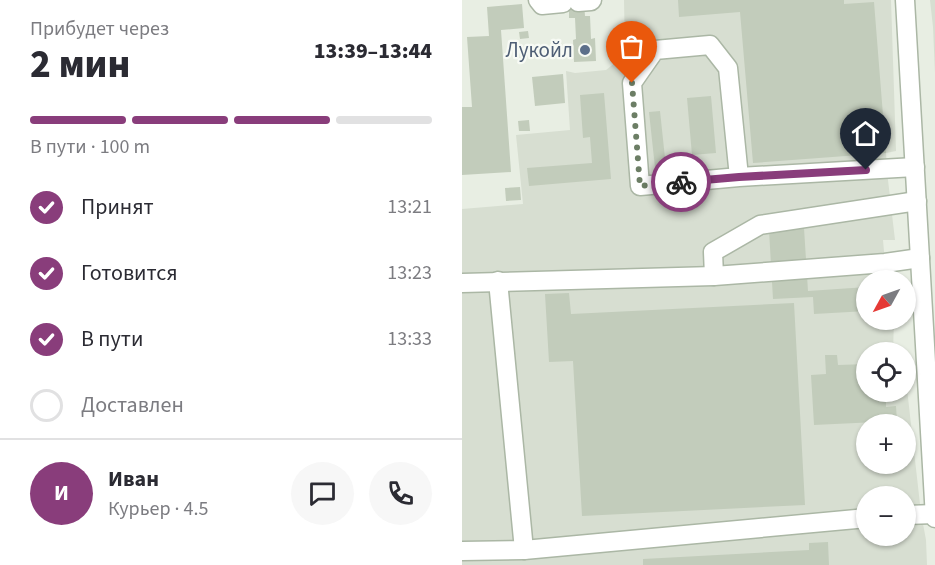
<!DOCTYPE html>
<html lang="ru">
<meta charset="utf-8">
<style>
body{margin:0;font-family:"Source Sans 3",sans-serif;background:#f7f7f7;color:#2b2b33;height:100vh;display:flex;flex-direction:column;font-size:22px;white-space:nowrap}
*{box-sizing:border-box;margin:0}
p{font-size:20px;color:#7c7c81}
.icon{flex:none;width:33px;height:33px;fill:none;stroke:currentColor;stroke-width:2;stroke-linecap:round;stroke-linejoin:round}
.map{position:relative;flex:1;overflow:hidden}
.sheet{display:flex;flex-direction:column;background:#fff;width:462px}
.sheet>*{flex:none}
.needle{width:39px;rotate:230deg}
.fabs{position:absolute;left:394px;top:270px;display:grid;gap:12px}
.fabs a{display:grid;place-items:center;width:60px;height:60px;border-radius:50%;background:#fff;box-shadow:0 2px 4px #0004;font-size:30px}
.pin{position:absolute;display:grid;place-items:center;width:51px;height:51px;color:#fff;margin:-62px -26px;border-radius:50% 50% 50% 0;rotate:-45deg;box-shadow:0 0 6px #0007}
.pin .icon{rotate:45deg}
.courier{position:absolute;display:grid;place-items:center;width:60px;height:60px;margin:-30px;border:4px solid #893d7b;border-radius:50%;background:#fff;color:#222;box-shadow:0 2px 8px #0007}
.headline em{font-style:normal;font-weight:800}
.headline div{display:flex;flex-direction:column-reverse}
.headline{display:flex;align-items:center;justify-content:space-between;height:102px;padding:0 30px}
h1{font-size:39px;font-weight:800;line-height:45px}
.bar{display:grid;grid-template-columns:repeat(4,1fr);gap:9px 6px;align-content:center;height:72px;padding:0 30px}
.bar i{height:8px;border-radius:4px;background:#e1e1e2}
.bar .selected{background:#893d7b}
.bar p{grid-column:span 4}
.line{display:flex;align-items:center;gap:15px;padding:0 30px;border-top:2px solid #e1e1e2}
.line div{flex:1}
.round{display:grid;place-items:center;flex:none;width:63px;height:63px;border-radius:32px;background:#f7f7f7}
ol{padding:0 30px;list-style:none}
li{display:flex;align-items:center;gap:18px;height:66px}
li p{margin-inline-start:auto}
li .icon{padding:6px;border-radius:50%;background:#893d7b;color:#fff;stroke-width:4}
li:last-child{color:#7c7c81}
li i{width:33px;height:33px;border:3px solid #e1e1e2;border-radius:50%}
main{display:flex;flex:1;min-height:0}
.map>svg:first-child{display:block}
</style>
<main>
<section class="sheet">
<div class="headline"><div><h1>2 мин</h1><p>Прибудет через</p></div><em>13:39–13:44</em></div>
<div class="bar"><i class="selected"></i><i class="selected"></i><i class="selected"></i><i></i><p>В пути · 100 m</p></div>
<ol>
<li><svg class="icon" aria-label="check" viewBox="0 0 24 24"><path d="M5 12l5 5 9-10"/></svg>Принят<p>13:21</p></li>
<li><svg class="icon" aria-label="check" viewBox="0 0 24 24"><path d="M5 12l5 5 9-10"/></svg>Готовится<p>13:23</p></li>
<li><svg class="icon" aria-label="check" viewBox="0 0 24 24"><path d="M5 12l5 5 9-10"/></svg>В пути<p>13:33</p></li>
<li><i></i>Доставлен</li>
</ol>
<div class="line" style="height:108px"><b class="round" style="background:#893d7b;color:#fff">И</b><div><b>Иван</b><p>Курьер · 4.5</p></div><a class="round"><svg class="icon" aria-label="chat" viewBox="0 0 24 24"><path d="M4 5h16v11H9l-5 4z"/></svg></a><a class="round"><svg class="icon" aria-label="phone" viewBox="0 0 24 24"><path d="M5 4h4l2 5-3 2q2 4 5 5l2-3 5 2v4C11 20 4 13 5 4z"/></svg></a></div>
</section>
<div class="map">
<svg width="473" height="565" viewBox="0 0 473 565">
<rect width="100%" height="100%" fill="#e8eee3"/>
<g fill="#d7ded1" fill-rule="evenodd">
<path d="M162,0h267l5,151 -10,2 2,27 7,60h-12l2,23 6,17h-24v40h27l-1,32h-26v40h39v-12l15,133 5,27 1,25h-465v-356l61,-5 -7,-69 54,-5 -4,-59 9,2 31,-3 15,-12 4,-7zM405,424h39v40h-39zM405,496h39v40h-39z"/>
<path d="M468,0h5v73l-2,-46z"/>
</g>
<g fill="#c2ccbb">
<path d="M216,0h166v4l30,-2 12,151 -133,10 -13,-151 -61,5z"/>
<path d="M122,3l1,13h5l1,23 4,-1 1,23 -22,1 -1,-22 3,-1 -1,-21h-6v-14z"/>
<path d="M60,4l2,24 -23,2 10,142 -49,3v-68h10l-5,-70 22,-1 -2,-29z"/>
<path d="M66,31l1,7 -9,1 -1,-7z"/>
<path d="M101,74l2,29 -30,3 -3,-29z"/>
<path d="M142,93l7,86 -82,7 -2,-18 65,-5 -2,-26 -7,1 -3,-43z"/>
<path d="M249,96l5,57 -24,2 -5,-57z"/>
<path d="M198,111l5,47 26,-2 2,18 -37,3 -7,-65z"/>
<path d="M67,120l1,11h-11l-1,-10z"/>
<path d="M58,187l1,13 -15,1 -1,-13z"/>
<path d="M342,228l4,63 59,-4v24l-53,3 -1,-17 -40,2 -4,-69z"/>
<path d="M107,293l2,21 223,-11 11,202 -223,11 -9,-155 -24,1 -4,-68z"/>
<path d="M363,355h12l1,10 29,-1v28h19v15l10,-1 1,15 -83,4 -3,-50 15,-1z"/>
<path d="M366,542l1,23h-186v-6l166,-9v-7z"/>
</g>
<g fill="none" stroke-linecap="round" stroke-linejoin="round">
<defs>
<g id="minor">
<path d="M76,0l4,5 21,-2"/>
<path d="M443,0l30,518"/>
<path d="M116,2l13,-1 1,-1"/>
<path d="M277,177l-11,-109 -18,-23 -55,5 -23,33 8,103 99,-9 176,-10"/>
<path d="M252,276l-1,-24 47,-27 157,-24"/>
<path d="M36,281l26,269"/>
<path d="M0,283l252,-7 171,-13 35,-5"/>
<path d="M444,515l29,-1"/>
<path d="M0,551l62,-1 343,-32"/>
</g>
</defs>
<use href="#minor" stroke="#abb7a5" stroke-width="21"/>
<use href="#minor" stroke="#fff" stroke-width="18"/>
</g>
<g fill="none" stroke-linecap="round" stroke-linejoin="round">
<path stroke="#6c7e65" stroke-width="6" stroke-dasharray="0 10.8" d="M170,83l8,103 41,-4"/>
<path stroke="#893d7b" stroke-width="8" d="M219,182l58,-5 127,-7"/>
</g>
<circle fill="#5c6f8a" stroke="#f7faf4" stroke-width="2" cx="123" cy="50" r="6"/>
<g text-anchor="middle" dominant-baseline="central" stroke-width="4.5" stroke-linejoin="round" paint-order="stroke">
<g font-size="21" fill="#4e5e75" stroke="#f7faf4" text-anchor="end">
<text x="111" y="50">Лукойл</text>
</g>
</g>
</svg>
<div class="fabs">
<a><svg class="needle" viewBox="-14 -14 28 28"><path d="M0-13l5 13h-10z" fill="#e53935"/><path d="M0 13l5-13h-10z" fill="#7c7c81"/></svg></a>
<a><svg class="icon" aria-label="locate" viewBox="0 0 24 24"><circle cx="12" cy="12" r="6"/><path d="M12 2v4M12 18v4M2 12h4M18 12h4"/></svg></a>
<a>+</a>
<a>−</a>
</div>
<div class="pin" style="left:170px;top:83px;background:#ea580c"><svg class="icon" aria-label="bag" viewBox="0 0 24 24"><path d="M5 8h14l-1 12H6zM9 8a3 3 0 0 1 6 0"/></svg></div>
<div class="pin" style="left:404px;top:170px;background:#1f2937"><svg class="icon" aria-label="home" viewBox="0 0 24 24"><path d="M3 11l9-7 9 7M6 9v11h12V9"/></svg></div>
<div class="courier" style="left:219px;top:182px"><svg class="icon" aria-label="bike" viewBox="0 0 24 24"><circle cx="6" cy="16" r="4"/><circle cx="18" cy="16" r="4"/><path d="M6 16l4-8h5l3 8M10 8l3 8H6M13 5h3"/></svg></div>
</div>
</main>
